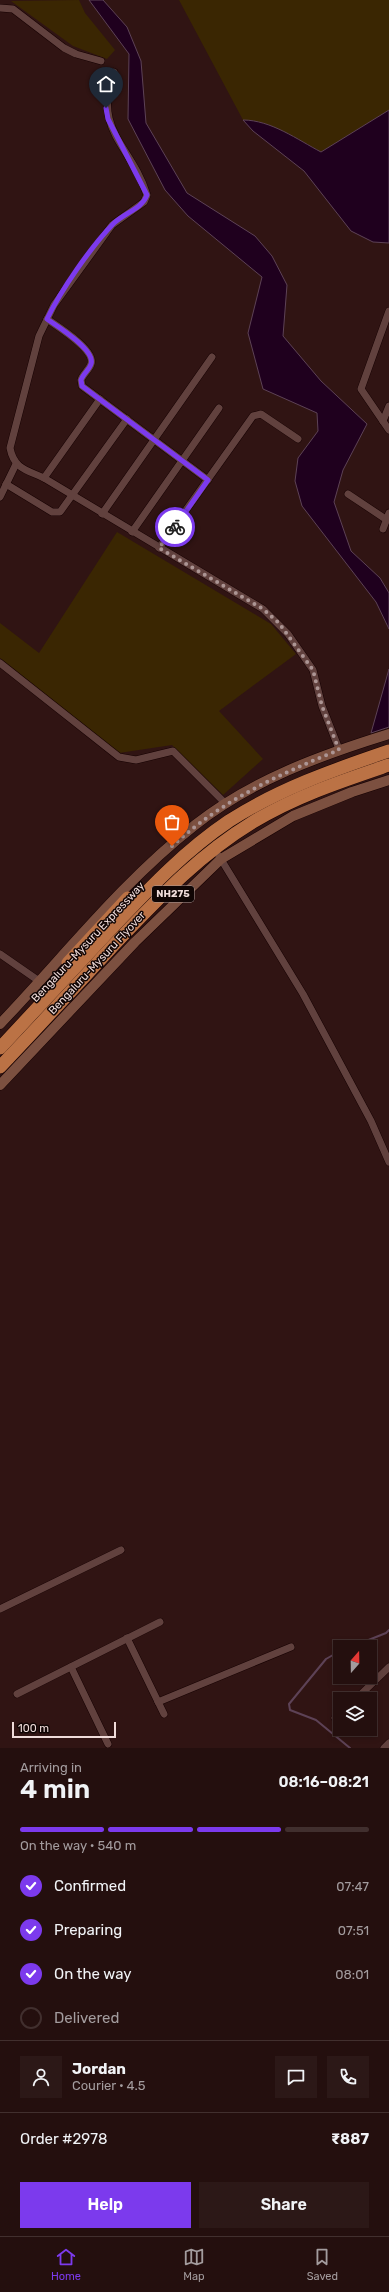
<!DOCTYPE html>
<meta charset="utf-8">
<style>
body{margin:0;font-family:Rubik,sans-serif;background:#2c1817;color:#f1f3f6;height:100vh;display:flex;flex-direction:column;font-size:15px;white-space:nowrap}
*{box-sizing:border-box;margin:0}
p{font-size:13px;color:#a39c9e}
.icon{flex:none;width:22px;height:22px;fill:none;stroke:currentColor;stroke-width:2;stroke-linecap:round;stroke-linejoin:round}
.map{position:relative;height:1748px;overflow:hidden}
.details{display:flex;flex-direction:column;background:#240f0e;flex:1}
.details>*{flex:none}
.needle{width:26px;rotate:20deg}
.controls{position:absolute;left:333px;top:1640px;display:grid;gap:8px}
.controls a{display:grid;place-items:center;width:44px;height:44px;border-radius:0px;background:#240f0e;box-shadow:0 2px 6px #0003,0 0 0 1px #412f2e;font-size:20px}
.scale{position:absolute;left:12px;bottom:10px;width:104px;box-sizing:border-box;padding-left:4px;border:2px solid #efdbd9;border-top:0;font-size:11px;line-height:14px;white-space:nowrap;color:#efdbd9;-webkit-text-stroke:3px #100504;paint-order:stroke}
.pin{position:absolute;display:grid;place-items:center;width:34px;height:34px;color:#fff;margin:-41px -17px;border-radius:50% 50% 50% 0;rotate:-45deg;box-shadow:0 0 4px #0007}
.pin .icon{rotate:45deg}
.courier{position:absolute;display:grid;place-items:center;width:40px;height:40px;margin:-20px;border:3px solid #7c3aed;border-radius:50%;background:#fff;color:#222;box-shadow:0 1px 5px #0007}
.overview em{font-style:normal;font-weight:600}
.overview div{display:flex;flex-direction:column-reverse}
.overview{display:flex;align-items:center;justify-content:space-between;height:68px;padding:0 20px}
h1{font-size:26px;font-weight:600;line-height:30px}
.bar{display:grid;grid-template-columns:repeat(4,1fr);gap:6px 4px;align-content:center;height:48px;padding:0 20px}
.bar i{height:5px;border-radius:3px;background:#412f2e}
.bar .current{background:#7c3aed}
.bar p{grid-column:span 4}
.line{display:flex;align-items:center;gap:10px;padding:0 20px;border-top:1px solid #412f2e}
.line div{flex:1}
.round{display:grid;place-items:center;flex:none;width:42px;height:42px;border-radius:0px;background:#2c1817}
ol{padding:0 20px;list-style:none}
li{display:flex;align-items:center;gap:12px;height:44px}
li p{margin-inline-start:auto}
li .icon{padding:4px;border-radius:50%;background:#7c3aed;color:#fff;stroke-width:4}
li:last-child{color:#a39c9e}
li i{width:22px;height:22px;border:2px solid #412f2e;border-radius:50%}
.cta{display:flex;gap:8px;margin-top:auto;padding:8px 20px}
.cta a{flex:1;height:46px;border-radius:0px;background:#7c3aed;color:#fff;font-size:16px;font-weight:600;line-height:46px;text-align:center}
.cta a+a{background:#2c1817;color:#f1f3f6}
.menu{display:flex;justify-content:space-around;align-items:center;height:56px;border-top:1px solid #412f2e;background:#240f0e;font-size:11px;color:#a39c9e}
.menu a{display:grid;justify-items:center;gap:2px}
.menu .current{color:#7c3aed}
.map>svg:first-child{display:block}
</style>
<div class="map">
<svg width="389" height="1748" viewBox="0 0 389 1748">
<rect width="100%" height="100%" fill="#301413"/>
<g fill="#3a2602">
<path d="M79,0l6,13 30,37 -8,9 -34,-13 -62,-45z"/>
<path d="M179,0h210v110l-68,42c-23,-12 -51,-32 -78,-32z"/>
<path d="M117,532l154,92 25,30 -77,57 44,48 -40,36 -51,-50 -53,8 -119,-95v-35l39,30z"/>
</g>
<g fill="#1f001e" stroke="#5d4256">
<path d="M89,0h14l24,27 14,34 5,62 41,70 68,43 17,20 15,29 -4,51 38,45 46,43 -24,46 -9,32 17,49 29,27 9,15v36l-13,-27 -74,-96 -7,-25 3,-23 20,-27 -1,-18 -54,-24 -15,-56 14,-56 -74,-61 -23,-26 -37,-71 1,-65z"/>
<path d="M389,110v133l-16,-1 -22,-11 -47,-60 -51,-40 -10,-11c28,0 55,20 78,32z"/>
<path d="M389,669v58l-18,6z"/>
</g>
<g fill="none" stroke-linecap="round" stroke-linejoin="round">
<g stroke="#5d4256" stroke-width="2">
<path d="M351,1647l35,-14 3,-3"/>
<path d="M340,1651l-14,8 -37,45 1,6 26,10 34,28"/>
</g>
<defs>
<g id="street">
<path d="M0,8l13,1 51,39 12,6 25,7"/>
<path d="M114,72c-22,59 17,72 33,123l-3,7 -32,23 -58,80 -15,31 -29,112c4,21 17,22 34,30l219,131 25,25 25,36 9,36 17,43"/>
<path d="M389,311l-28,78 28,41"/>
<path d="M47,319c10,7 49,31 44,45 -2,6 -8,10 -10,16l1,6 126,94"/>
<path d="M383,421l6,-15"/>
<path d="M44,478l56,-79"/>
<path d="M6,484l46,28h8l67,-93"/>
<path d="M348,494l39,26"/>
<path d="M0,497l16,-33"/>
<path d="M102,514l110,-157"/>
<path d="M383,529l6,-16"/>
<path d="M132,532l87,-124"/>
<path d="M159,548l94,-132 8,-2 37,25"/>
<path d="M0,663l119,94 17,3 37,-9 53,53"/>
<path d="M219,856l84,138 68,127 18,41"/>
<path d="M0,954l39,27"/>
<path d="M0,1609l121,-59"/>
<path d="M127,1638l37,76"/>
<path d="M71,1667l37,77"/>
<path d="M17,1694l143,-72"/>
<path d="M356,1699l33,-32"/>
<path d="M158,1702l133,-55"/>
<path d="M335,1718l5,-4"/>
<path d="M384,1748l5,-5"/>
</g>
<g id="secondary">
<path d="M0,1024c64,-67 122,-142 195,-199 57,-45 126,-70 194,-91"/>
<path d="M0,1085l135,-143 86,-83 72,-43 59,-24 37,-12"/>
</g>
<g id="highway">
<path d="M68,963l60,-65"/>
<path d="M0,1048c36,-39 73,-78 109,-117 38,-40 74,-79 120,-110 50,-32 104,-51 160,-70"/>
<path d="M0,1067c37,-39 74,-79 111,-119 45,-47 86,-92 142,-126 43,-26 89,-41 136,-57"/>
</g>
</defs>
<use href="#street" stroke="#160102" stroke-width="8"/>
<use href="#secondary" stroke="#160102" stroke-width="11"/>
<use href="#highway" stroke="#160102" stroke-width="14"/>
<use href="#street" stroke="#61413e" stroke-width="7"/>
<use href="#secondary" stroke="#7c5040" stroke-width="10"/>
<use href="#highway" stroke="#bb7245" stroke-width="13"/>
</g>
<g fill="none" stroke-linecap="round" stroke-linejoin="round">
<path stroke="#ac9594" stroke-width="4" stroke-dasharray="0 7.2" d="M172,846c51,-46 105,-71 167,-96l-17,-44 -9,-36 -34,-47 -16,-14 -104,-61 16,-21"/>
<path stroke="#7c3aed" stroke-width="5" d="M106,108l2,11 39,76c-5,14 -23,18 -34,29 -23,24 -52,66 -66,95 10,7 49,31 44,45 -2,6 -8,10 -10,16l1,6 126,94 -33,47"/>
</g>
<g text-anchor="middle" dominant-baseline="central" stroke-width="3" stroke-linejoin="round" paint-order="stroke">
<rect fill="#100504" stroke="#ac9b99" stroke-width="1" x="152" y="886" width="42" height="16" rx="3"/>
<g font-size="10" font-weight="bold" fill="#efdbd9">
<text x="173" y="894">NH275</text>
</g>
<g font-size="11" fill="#efdbd9" stroke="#100504">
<text transform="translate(88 942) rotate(-47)">Bengaluru-Mysuru Expressway</text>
<text transform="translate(97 963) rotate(-47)">Bengaluru-Mysuru Flyover</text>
</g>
</g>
</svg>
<div class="controls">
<a><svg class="needle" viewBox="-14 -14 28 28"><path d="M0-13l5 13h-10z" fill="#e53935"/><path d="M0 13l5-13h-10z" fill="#a39c9e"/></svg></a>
<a><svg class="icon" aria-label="layers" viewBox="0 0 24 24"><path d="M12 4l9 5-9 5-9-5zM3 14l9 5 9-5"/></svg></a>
</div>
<div class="scale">100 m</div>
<div class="pin" style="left:172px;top:846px;background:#ea580c"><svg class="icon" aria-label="bag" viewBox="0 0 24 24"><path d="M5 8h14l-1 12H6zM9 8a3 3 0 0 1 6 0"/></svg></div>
<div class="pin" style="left:106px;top:108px;background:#1f2937"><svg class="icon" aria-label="home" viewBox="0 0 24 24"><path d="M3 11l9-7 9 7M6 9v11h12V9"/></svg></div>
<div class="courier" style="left:175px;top:527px"><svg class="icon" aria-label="bike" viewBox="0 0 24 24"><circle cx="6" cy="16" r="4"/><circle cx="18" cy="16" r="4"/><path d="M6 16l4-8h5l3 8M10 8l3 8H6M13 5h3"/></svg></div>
</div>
<section class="details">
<div class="overview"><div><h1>4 min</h1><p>Arriving in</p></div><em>08:16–08:21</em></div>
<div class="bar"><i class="current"></i><i class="current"></i><i class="current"></i><i></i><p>On the way · 540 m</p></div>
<ol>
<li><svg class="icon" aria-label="check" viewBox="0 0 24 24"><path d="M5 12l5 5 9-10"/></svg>Confirmed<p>07:47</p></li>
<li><svg class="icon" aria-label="check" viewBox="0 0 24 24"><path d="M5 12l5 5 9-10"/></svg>Preparing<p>07:51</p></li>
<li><svg class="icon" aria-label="check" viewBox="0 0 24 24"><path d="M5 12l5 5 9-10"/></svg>On the way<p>08:01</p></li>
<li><i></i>Delivered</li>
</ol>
<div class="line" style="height:72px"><a class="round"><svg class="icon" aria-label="person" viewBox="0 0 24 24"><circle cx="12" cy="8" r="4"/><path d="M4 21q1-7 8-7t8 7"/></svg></a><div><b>Jordan</b><p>Courier · 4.5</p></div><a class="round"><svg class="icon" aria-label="chat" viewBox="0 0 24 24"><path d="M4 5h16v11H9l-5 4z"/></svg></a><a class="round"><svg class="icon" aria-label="phone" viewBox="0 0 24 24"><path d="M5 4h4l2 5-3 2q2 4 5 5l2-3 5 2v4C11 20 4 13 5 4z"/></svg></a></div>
<div class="line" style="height:52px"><div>Order #2978</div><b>₹887</b></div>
<div class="cta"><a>Help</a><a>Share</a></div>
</section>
<nav class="menu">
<a class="current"><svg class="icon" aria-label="home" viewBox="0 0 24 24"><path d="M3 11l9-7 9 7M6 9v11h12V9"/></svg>Home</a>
<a><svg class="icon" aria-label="map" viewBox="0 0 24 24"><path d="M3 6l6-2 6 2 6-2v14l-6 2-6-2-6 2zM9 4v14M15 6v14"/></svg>Map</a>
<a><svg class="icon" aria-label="saved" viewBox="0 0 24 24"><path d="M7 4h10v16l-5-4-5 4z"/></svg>Saved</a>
</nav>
